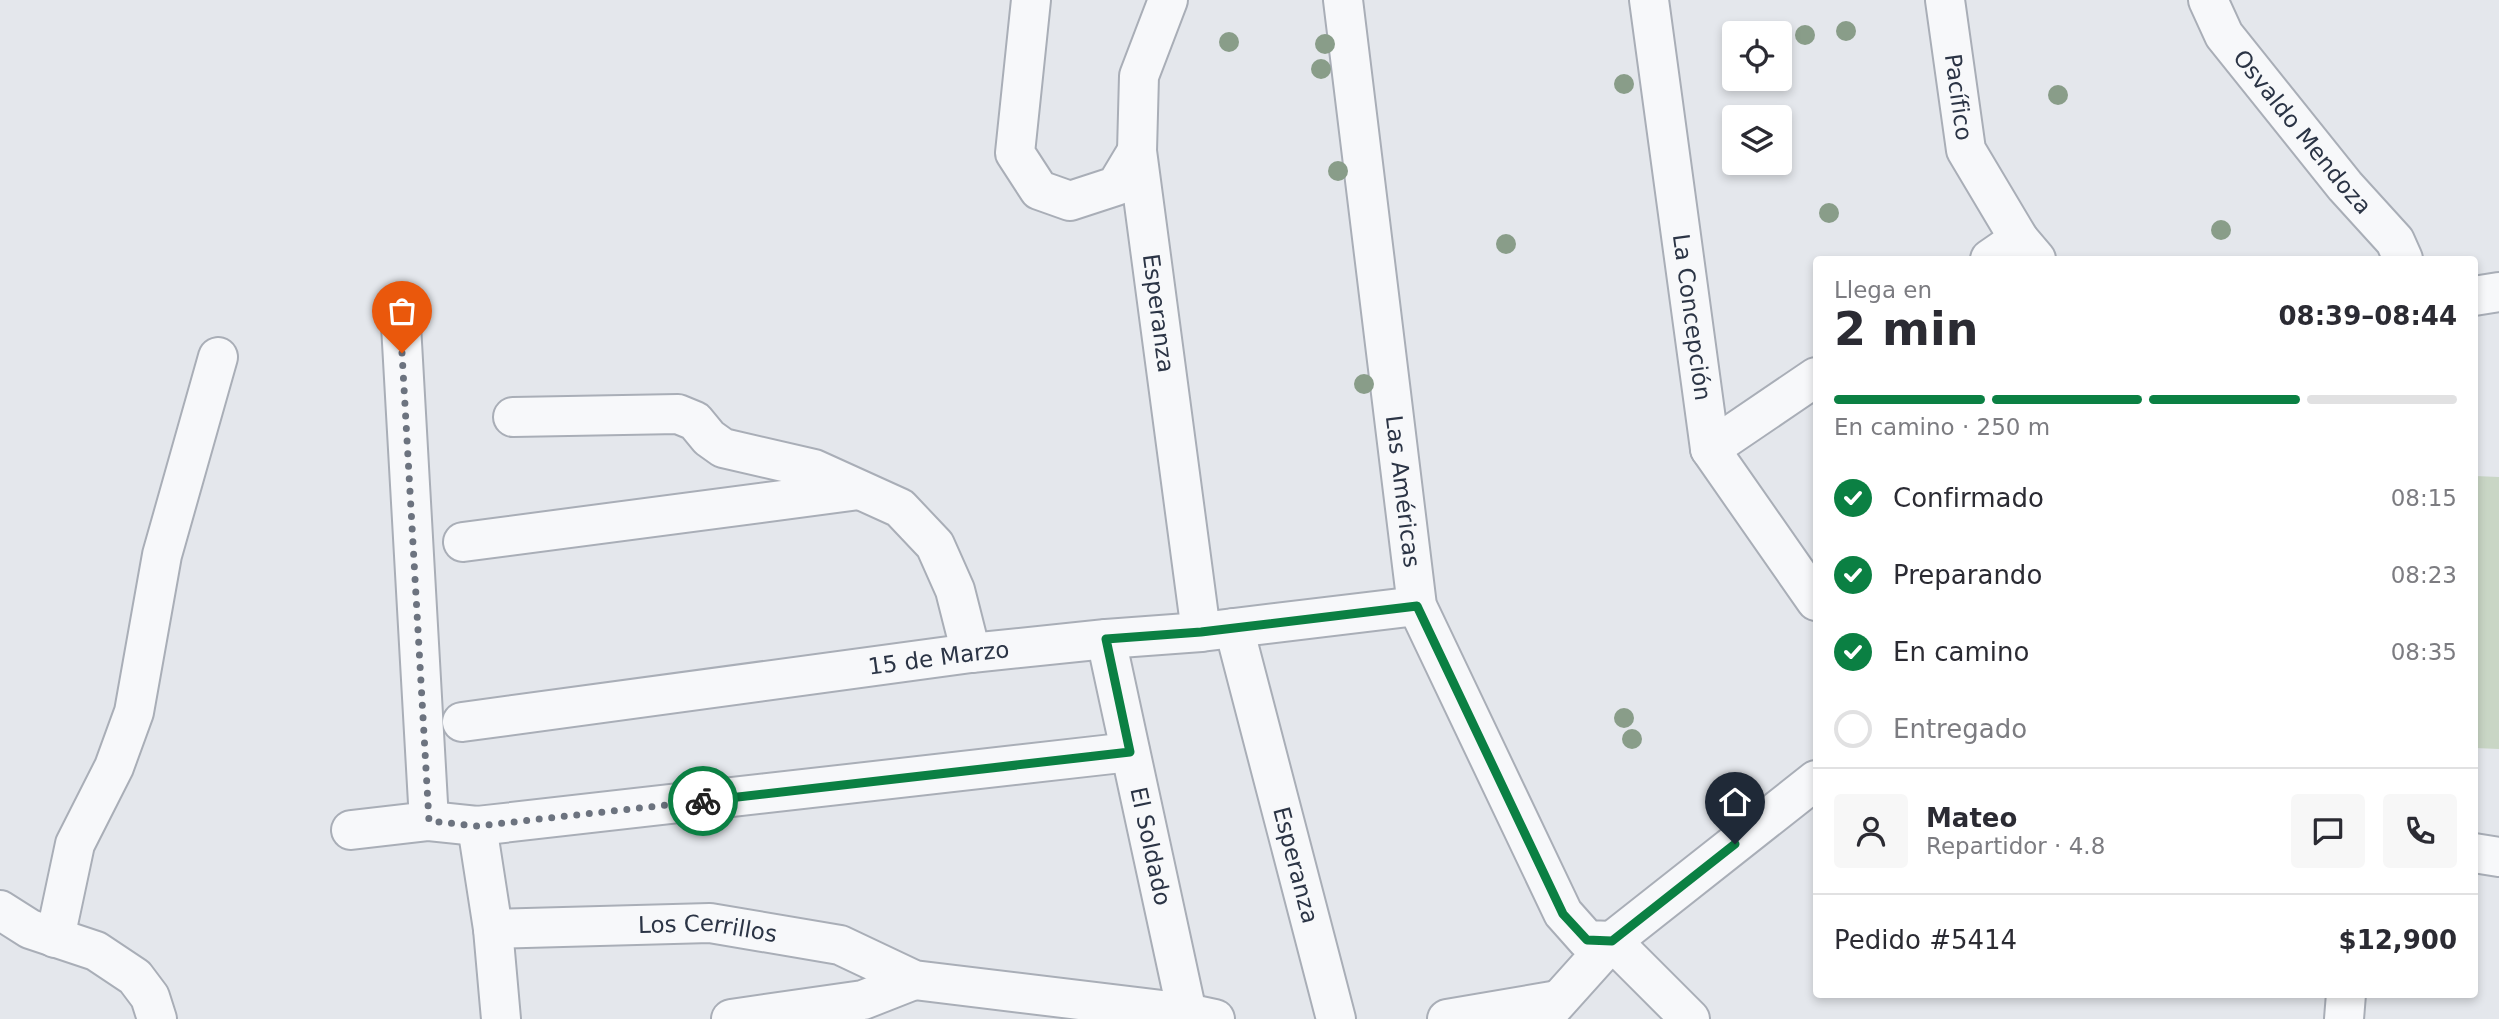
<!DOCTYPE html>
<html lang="es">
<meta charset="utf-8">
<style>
body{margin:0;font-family:"DejaVu Sans",sans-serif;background:#f7f7f7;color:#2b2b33;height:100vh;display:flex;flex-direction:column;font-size:26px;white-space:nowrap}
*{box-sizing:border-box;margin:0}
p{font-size:23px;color:#7c7c81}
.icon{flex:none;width:38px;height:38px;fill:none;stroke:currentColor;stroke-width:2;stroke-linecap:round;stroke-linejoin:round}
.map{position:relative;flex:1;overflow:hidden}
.panel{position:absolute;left:1813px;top:256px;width:665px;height:742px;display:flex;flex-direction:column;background:#fff;border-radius:7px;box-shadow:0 4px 10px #0003}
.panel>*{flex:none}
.fabs{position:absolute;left:1722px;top:21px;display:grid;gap:14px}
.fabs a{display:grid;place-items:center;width:70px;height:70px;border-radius:7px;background:#fff;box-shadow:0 4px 10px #0003;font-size:35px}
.pin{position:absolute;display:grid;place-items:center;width:60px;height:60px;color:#fff;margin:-72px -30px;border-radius:50% 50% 50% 0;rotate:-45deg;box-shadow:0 0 7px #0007}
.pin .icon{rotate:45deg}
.courier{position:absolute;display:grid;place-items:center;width:70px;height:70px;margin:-35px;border:5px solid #0b8043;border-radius:50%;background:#fff;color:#222;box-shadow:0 2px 9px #0007}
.headline em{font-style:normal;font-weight:700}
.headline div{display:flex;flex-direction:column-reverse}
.headline{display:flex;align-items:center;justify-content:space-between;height:119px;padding:0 21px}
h1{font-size:46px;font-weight:700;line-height:52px}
.bar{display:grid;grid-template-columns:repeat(4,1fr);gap:10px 7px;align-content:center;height:84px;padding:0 21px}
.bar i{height:9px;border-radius:5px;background:#e1e1e2}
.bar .selected{background:#0b8043}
.bar p{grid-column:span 4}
.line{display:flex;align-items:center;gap:18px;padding:0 21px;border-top:2px solid #e1e1e2}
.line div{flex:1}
.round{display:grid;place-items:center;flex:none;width:74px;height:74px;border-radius:7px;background:#f7f7f7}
ol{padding:0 21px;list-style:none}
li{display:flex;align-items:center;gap:21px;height:77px}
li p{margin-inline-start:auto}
li .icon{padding:7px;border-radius:50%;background:#0b8043;color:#fff;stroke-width:4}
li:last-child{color:#7c7c81}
li i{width:38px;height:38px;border:4px solid #e1e1e2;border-radius:50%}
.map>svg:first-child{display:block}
</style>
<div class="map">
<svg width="2499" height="1019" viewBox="0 0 2499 1019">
<rect width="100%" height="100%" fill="#e4e7ec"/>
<path fill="#c9d6c5" d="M2475,476l24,1v272l-24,-1z"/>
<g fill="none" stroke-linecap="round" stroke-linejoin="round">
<defs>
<g id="street">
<path d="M1031,0l-16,153 24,37 31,11 46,-15 21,-35"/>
<path id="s1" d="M1168,0l-29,76 -2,75 64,481"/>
<path id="s2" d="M1343,0l74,606 146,307 24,27 25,1 -70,78"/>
<path id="s3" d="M1649,0l61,449 106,152"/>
<path id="s4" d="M1945,0l21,150 53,89 17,20"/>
<path id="s5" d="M2208,0l16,35 121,151 50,55 8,18"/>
<path d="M1990,259l29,-20"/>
<path d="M2474,296l25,-4"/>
<path d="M401,325l28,496"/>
<path d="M513,417l165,-3 17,7 14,17 14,10 91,21 86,39 35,37 20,45 16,63"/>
<path d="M1710,449l106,-72"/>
<path d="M463,542l396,-52"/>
<path id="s6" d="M1234,628l102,391"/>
<path id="s7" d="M1106,639l81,374"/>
<path id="s8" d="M462,722l509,-69 135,-14 95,-7 216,-26"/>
<path d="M477,826l16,103 8,90"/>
<path d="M351,830l78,-9 48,5 653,-74"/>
<path d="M2474,853l25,4"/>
<path d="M0,910l30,19 66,22 39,26 15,20 7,22"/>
<path id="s9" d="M493,929l217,-6 130,22 74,35 273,33 28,6"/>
<path d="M55,938l20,-94 39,-77 20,-55 28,-157 56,-198"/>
<path d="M731,1019l132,-19 51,-20"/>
<path d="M1447,1019l111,-19"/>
<path d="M1690,1019l-78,-78 204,-161"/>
<path d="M2344,1019l2,-25"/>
</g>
</defs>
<use href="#street" stroke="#a9aeb7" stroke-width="42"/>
<use href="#street" stroke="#f7f8fa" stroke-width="38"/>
</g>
<g fill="#899d89">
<circle cx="1846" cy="31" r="10"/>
<circle cx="1805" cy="35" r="10"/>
<circle cx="1229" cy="42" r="10"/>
<circle cx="1325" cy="44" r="10"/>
<circle cx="1321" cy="69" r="10"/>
<circle cx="1624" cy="84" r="10"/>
<circle cx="2058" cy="95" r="10"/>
<circle cx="1338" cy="171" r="10"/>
<circle cx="1829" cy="213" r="10"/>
<circle cx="2221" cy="230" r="10"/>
<circle cx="1506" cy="244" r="10"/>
<circle cx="1364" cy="384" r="10"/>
<circle cx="1624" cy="718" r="10"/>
<circle cx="1632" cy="739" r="10"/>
</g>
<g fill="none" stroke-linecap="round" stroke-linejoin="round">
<path stroke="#6c737f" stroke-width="7" stroke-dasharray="0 12.6" d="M402,353l27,468 48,5 226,-25"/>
<path stroke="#0b8043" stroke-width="9" d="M703,801l427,-49 -24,-113 95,-7 216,-26 146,308 24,26 25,1 123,-97"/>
</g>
<g text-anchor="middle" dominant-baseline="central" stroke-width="5" stroke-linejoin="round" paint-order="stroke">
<g font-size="23" fill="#2b3445" stroke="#f4f6f9">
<text stroke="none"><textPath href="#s4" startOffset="98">Pacífico</textPath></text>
<text stroke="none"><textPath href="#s5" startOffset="163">Osvaldo Mendoza</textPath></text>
<text stroke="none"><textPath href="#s1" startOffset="320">Esperanza</textPath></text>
<text stroke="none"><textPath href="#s3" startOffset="320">La Concepción</textPath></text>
<text stroke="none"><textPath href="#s2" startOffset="495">Las Américas</textPath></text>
<text stroke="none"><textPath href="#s8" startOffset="481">15 de Marzo</textPath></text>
<text stroke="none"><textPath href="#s7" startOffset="212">El Soldado</textPath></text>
<text stroke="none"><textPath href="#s6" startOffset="245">Esperanza</textPath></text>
<text stroke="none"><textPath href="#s9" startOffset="215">Los Cerrillos</textPath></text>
</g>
</g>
</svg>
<div class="fabs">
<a><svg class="icon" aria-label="locate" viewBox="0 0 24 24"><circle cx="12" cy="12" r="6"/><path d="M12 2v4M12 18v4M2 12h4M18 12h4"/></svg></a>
<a><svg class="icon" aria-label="layers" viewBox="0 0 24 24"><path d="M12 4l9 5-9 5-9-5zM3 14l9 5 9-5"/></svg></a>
</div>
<div class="pin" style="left:402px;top:353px;background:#ea580c"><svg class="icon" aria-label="bag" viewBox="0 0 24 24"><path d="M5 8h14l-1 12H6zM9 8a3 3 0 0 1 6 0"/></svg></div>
<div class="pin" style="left:1735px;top:844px;background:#1f2937"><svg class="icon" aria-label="home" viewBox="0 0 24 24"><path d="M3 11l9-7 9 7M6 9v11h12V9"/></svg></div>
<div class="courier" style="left:703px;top:801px"><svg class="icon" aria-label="bike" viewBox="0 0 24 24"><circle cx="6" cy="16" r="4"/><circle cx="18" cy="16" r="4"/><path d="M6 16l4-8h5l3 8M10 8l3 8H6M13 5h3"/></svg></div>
<section class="panel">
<div class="headline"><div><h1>2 min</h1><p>Llega en</p></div><em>08:39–08:44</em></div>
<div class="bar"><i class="selected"></i><i class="selected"></i><i class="selected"></i><i></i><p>En camino · 250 m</p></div>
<ol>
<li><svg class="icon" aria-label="check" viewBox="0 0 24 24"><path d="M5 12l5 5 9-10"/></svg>Confirmado<p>08:15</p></li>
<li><svg class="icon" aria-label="check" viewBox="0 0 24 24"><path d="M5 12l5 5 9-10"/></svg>Preparando<p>08:23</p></li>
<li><svg class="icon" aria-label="check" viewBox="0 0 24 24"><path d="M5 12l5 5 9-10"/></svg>En camino<p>08:35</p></li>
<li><i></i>Entregado</li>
</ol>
<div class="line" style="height:126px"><a class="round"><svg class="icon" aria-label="person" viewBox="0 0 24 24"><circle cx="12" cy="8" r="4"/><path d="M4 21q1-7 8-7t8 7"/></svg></a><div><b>Mateo</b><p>Repartidor · 4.8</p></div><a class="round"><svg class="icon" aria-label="chat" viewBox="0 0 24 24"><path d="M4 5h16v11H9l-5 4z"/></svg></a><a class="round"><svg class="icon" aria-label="phone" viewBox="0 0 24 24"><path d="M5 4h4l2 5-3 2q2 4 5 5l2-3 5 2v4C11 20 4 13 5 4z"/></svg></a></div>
<div class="line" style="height:91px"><div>Pedido #5414</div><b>$12,900</b></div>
</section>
</div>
